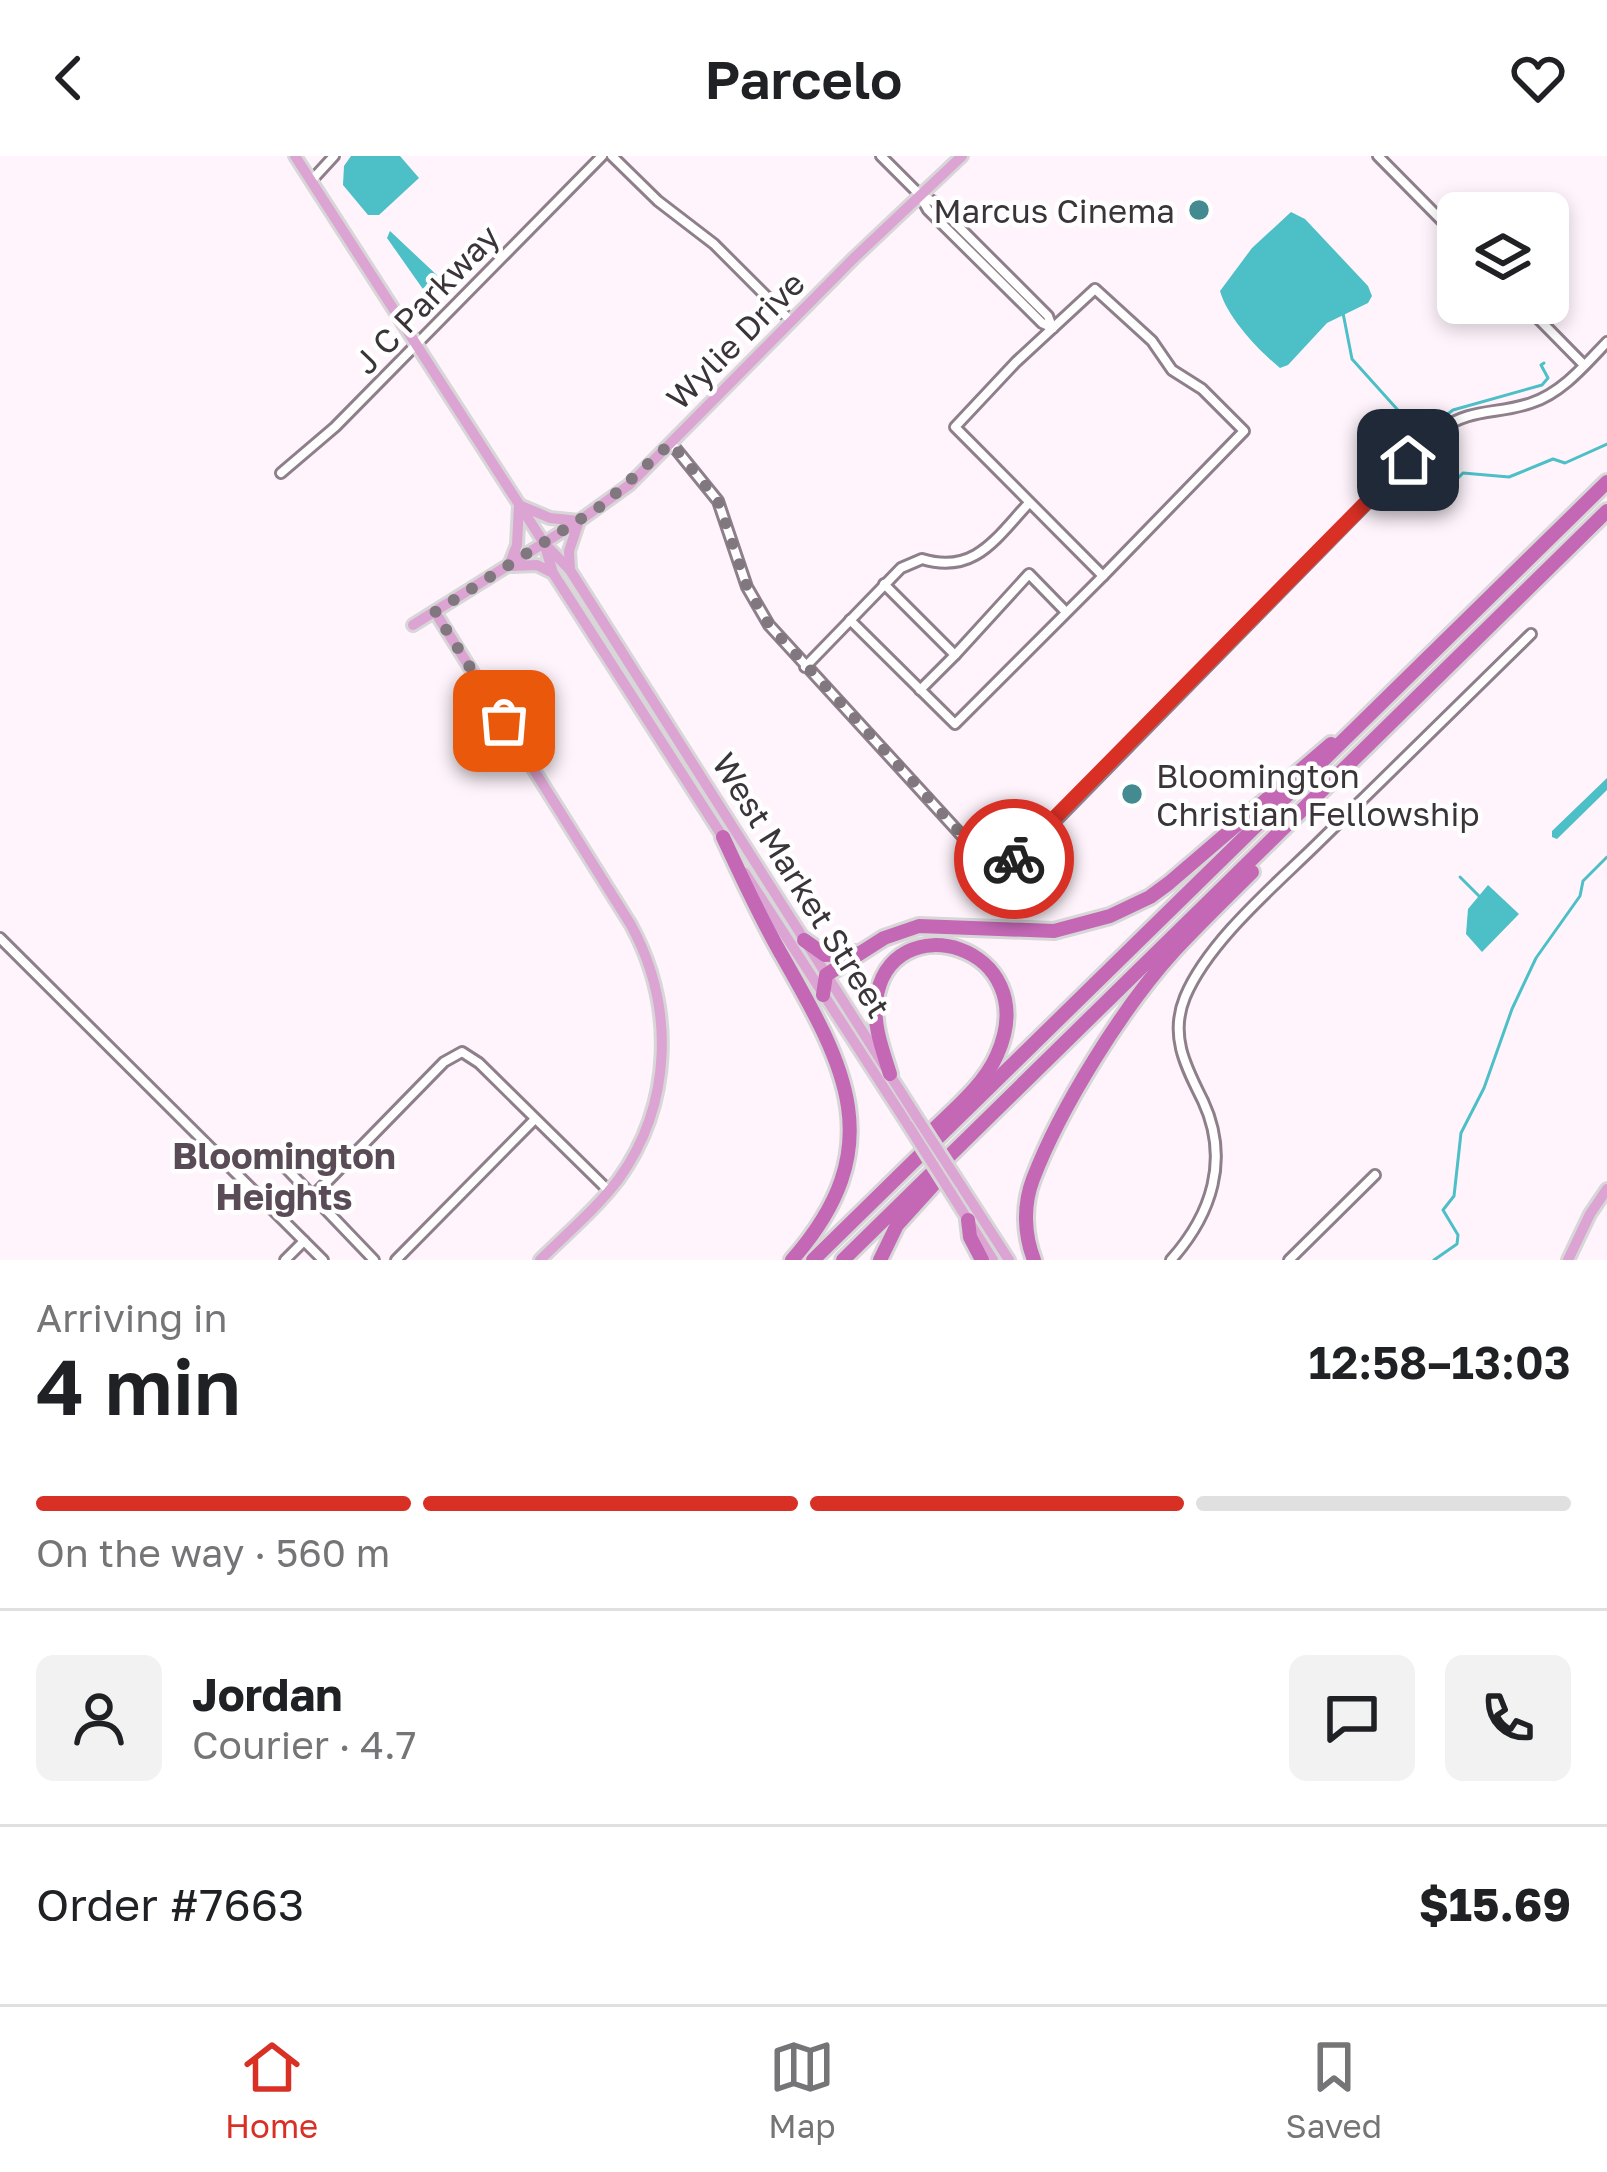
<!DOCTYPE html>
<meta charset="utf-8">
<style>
body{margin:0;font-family:"Golos Text",sans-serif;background:#f2f2f2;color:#202124;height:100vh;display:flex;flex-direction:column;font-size:45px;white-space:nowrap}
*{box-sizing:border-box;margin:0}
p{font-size:39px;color:#757577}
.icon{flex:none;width:66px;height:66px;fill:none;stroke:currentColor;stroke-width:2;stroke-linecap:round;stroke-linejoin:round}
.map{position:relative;height:1104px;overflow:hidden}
.side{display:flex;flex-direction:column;background:#fff;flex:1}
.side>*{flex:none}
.fabs{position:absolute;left:1437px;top:36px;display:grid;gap:24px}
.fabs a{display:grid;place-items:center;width:132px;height:132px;border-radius:18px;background:#fff;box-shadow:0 6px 18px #0003;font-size:60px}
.pin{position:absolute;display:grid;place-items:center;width:102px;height:102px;color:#fff;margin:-51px;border-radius:24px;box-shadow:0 6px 18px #0006}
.courier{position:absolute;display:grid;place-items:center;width:120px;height:120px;margin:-60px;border:9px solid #d93025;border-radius:50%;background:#fff;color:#222;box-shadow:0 3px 15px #0007}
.head em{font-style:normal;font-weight:600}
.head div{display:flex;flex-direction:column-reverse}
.head{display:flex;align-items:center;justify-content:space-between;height:204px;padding:0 36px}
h1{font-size:78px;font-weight:600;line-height:90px}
.bar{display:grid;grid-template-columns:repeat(4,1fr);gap:18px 12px;align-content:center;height:144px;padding:0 36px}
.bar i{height:15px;border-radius:9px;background:#e0e0e0}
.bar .on{background:#d93025}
.bar p{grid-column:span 4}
.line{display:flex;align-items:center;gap:30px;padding:0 36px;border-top:3px solid #e0e0e0}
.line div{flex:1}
.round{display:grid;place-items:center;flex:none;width:126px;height:126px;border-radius:18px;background:#f2f2f2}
header{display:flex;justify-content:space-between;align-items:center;height:156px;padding:0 36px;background:#fff;font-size:54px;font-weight:600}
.tab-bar{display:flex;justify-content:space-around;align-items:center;height:168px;border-top:3px solid #e0e0e0;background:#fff;font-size:33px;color:#757577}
.tab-bar a{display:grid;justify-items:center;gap:6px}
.tab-bar .on{color:#d93025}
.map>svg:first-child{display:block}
</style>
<header><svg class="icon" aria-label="back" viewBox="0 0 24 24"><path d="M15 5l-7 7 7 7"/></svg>Parcelo<svg class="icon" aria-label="heart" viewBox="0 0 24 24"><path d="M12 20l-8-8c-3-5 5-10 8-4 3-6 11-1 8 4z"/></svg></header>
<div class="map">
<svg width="1607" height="1104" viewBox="0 0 1607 1104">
<rect width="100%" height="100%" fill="#fff4fc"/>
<g fill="#4cbfc7">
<path d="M351,0h49l19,22 -40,37h-11l-25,-30 1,-19z"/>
<path d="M1291,56l14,7 63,67 4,10 -4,7 -41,20 -39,42 -8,3c-21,-17 -53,-51 -60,-77l32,-43z"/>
<path d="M390,75l51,48 -16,13 -38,-54z"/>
<path d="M1607,622v12l-50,49 -5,-2v-6z"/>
<path d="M1488,729l31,29 -37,38 -16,-18 2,-25z"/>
</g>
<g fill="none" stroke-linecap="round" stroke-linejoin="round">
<g stroke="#4cbfc7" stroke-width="3">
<path d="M1343,157l9,46 71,79"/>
<path d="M1434,290l7,7v6l-10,4 8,13 17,4 7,-7 46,4 44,-18 12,4 42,-19"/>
<path d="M1385,314l23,-26 45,-34 89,-25 6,-7 -7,-13 3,-2"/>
<path d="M1460,721l20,20"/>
<path d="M1434,1104l23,-16 1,-9 -15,-25 11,-14 7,-63 23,-45 28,-79 24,-51 44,-62 3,-15 24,-24"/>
</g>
<defs>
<g id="minor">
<path d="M612,0l46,45 56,43 77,77"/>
<path d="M881,0l38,38 9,16 114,113 11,5"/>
<path d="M1378,0l80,81"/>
<path d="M311,25l23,-25"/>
<path d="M919,38l15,8 114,114 4,11"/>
<path d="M1095,133l57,52 20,29 30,19 42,42 -141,145 -148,-149 61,-65z"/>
<path d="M1523,147l61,62"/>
<path d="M671,287l47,58 29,86 22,38 196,214 19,17 22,6 28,-19 404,-412c34,-24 58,-16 93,-28 31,-10 54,-38 76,-61"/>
<path d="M281,317l54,-46 267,-271"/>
<path d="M884,428l71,71 74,-81 37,38"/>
<path d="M850,464l105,104 148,-148"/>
<path d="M805,511l96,-99 21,-9c53,16 74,-21 107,-56"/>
<path d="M920,534l35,-35"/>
<path d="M0,782l323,322"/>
<path d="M285,1011l89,93"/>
<path d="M313,1040l131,-134 18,-10 17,11 130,128"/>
<path d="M285,1104l19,-19"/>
<path d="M396,1104l139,-141"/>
<path d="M1171,1104c41,-46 59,-101 32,-159 -17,-34 -34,-65 -18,-104 23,-55 88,-110 131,-152 71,-70 143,-140 215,-211"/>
<path d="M1289,1104l86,-85"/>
</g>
<g id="major">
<path d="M295,0l249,387 26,27 346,546"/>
<path d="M519,349l31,13 29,3"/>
<path d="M545,390l8,27 173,269"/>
<path d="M510,407l7,-18 2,-40"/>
<path d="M512,410l25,-1 16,8"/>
<path d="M570,414l-1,-19 9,-27"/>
<path d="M435,456l196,313c44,81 42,179 -13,255 -22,29 -52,54 -78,80"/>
<path d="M413,469l166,-104 50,-36 225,-227 108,-102"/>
<path d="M745,717l163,252"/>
<path d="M960,1028l49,76"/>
<path d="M951,1037l42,67"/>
<path d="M1568,1104l22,-46 17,-25"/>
</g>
<g id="highway">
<path d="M723,681c18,39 36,78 57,115 65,114 112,194 12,308"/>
<path d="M804,784l21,15 30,-2"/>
<path d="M823,839l3,-20 58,-37 35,-12 135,5 56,-15 40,-19 19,-14 162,-139"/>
<path d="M890,918c-7,-23 -17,-48 -14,-73 13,-100 170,-56 121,54 -13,30 -43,54 -66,77"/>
<path d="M968,1064l2,17 12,23"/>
<path d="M813,1104l794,-778"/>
<path d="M843,1104l764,-749"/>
<path d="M880,1104l17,-35 47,-52"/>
<path d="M1034,1104c-10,-26 -11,-55 -1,-81 27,-71 90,-172 141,-228 25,-27 52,-53 78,-79"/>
</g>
</defs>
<use href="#minor" stroke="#8e7f8b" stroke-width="14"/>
<use href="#major" stroke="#d8d7d8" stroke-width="16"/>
<use href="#highway" stroke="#d8d7d8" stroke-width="20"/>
<use href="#minor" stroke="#fff" stroke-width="8"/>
<use href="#major" stroke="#dca4d3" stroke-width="10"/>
<use href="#highway" stroke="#c468b6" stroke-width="14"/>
<defs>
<g id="major-bridge">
<path d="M916,960l44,68"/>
<path d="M908,969l43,68"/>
</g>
</defs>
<use href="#major-bridge" stroke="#d8d7d8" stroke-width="16" stroke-linecap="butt"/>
<use href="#major-bridge" stroke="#dca4d3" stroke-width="10"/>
</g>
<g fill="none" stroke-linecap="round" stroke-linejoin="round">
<path stroke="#80787e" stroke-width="12" stroke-dasharray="0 21.6" d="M504,565l-69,-109 169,-108 67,-61 47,58 29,86 22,38 209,227 17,9 19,-2"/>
<path stroke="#d93025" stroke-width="15" d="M1014,703l394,-399"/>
</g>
<g fill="#438b90" stroke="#fff" stroke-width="4.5">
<circle cx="1199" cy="54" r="12"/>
<circle cx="1132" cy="638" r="12"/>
</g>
<g text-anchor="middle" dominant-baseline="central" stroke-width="9" stroke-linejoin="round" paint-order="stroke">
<g font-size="33" fill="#3b353a" stroke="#fff" text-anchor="end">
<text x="1175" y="54">Marcus Cinema</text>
<text x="1156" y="619" text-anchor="start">Bloomington<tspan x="1156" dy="38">Christian Fellowship</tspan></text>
</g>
<g font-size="33" fill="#3b353a" stroke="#fff">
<text transform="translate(426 143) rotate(-46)">J C Parkway</text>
<text transform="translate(735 184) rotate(-45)">Wylie Drive</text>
<text transform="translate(802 729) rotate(58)">West Market Street</text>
</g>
<g font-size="36" font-weight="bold" fill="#5a4c57" stroke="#fff">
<text x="284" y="999">Bloomington<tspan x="284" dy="41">Heights</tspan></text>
</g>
</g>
</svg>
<div class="fabs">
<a><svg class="icon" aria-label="layers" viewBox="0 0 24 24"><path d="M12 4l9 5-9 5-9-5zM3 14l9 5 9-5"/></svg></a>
</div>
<div class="pin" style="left:504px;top:565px;background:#ea580c"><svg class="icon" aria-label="bag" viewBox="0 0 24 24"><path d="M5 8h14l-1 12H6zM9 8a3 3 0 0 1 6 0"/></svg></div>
<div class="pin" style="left:1408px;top:304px;background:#1f2937"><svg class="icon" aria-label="home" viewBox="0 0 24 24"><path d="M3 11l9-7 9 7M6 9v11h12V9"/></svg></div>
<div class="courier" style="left:1014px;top:703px"><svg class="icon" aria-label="bike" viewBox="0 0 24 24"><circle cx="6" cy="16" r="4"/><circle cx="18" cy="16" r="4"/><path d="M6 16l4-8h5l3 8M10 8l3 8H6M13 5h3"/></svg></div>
</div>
<section class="side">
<div class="head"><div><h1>4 min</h1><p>Arriving in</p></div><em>12:58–13:03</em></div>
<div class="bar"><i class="on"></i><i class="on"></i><i class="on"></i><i></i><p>On the way · 560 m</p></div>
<div class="line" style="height:216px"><a class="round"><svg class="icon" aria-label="person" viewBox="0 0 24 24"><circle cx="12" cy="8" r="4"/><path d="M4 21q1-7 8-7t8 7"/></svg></a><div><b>Jordan</b><p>Courier · 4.7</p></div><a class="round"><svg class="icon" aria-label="chat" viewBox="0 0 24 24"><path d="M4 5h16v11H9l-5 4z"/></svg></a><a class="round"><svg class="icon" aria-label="phone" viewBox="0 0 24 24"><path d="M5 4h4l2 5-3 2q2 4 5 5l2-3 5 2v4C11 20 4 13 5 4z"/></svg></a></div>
<div class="line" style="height:156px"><div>Order #7663</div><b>$15.69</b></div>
</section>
<nav class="tab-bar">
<a class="on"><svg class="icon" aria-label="home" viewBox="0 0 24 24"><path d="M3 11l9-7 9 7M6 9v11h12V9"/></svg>Home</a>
<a><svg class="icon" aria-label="map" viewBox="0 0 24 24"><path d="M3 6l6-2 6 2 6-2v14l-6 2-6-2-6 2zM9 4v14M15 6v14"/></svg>Map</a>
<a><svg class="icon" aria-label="saved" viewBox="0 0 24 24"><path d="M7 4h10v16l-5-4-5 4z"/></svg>Saved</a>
</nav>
